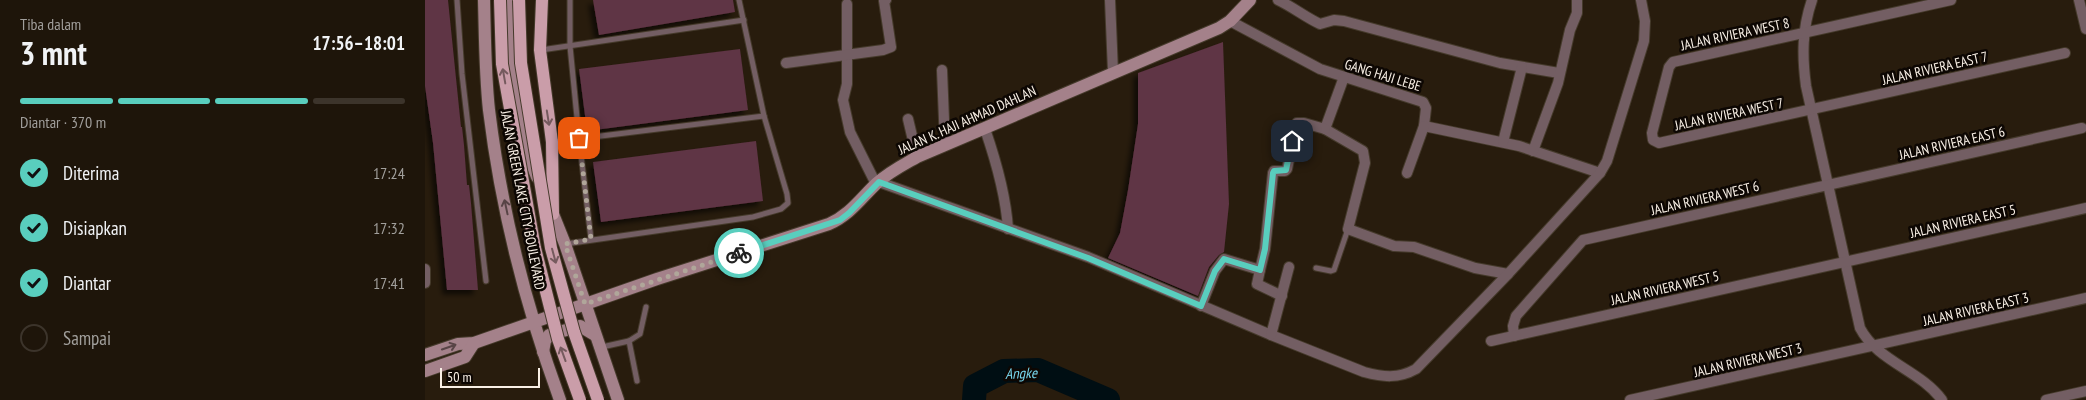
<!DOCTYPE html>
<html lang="id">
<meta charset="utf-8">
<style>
body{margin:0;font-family:"PT Sans Narrow",sans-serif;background:#261e13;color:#f1f3f6;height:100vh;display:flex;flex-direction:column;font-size:19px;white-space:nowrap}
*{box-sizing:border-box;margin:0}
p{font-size:16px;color:#a19f9c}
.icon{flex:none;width:28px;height:28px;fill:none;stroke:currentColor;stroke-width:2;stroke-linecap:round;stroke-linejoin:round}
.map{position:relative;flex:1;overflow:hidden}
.side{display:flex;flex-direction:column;background:#1e150a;width:425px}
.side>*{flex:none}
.scale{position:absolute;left:15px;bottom:12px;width:100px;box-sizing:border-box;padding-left:5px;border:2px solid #f9f0e6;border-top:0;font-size:14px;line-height:18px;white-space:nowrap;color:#f9f0e6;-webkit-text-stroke:4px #0d0703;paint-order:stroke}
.pin{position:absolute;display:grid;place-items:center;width:42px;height:42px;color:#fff;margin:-21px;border-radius:10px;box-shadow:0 2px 8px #0006}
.courier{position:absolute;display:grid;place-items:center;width:50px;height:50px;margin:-25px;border:4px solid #59cebe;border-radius:50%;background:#fff;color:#222;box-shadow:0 1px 6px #0007}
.headline em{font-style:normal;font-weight:800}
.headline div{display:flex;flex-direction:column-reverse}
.headline{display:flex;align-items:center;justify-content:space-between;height:85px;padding:0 20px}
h1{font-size:32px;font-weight:800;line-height:38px}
.bar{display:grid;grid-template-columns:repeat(4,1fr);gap:8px 5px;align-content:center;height:60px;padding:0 20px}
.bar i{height:6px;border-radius:4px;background:#3c342b}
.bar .on{background:#59cebe}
.bar p{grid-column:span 4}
ol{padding:0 20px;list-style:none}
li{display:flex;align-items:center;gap:15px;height:55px}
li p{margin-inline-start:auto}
li .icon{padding:5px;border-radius:50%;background:#59cebe;color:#111;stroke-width:4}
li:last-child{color:#a19f9c}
li i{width:28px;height:28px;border:2px solid #3c342b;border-radius:50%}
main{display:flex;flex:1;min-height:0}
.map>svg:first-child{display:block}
</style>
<main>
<section class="side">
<div class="headline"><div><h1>3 mnt</h1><p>Tiba dalam</p></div><em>17:56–18:01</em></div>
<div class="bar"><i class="on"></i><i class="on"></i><i class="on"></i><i></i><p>Diantar · 370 m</p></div>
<ol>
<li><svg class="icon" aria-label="check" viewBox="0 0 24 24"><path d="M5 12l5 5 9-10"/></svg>Diterima<p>17:24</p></li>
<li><svg class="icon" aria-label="check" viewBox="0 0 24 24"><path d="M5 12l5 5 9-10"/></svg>Disiapkan<p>17:32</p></li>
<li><svg class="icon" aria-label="check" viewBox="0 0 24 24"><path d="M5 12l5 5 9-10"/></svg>Diantar<p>17:41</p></li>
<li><i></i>Sampai</li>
</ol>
</section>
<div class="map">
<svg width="1661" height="400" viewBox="0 0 1661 400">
<defs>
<filter id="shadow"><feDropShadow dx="-4.5" dy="4.5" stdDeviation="2.5" flood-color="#0009"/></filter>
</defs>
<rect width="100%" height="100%" fill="#281c0d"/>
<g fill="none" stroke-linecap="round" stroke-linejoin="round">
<path stroke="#000e13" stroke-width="24" d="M549,400l1,-14 29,-15 34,-1 70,30"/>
</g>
<g fill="#5e3444" filter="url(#shadow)">
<path d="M0,0h23l13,127h1l2,18 3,40h2l2,18 7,87h-31l-14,-147 -8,-57z"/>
<path d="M168,0h140l2,12 -136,23z"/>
<path d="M798,42l6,162 -5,48 -5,3 -10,12 -11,29 -90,-38 12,-25 8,-43 10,-66v-51z"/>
<path d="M315,49l8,61 -161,21 -8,-62z"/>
<path d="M331,141l7,60 -162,21 -8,-60z"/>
</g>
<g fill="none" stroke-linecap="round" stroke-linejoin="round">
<defs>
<g id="lane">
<path d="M32,0l5,74 24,207"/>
<path d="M145,0v46l9,92 12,101"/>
<path d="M116,50l203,-30"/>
<path d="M127,142l212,-26"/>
<path d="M140,244l188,-27 28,-8 7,-6 -1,-9 -23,-78 -25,-116"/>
<path d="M891,268l15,3 3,-1 14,-41"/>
<path d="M204,341l8,40"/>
<path d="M177,347l27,-6 11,-7 6,-27"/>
</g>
<g id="street">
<path d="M685,0l3,72"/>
<path d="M853,0c15,7 27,17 42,24l14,-4 10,1 156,42 59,10"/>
<path d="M1387,0c-10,29 -10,56 -6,86l54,242c18,34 60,42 82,72"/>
<path d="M1526,0l-278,62 -4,5 -17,66 1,7 6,3 406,-90"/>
<path d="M1654,0l7,29"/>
<path d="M422,4v80l-4,16 7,32 26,52"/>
<path d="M805,21l90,48 103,33 3,6 -2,18 95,20 81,27"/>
<path d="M361,63l97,-13 8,-3 -7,-46 2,-1"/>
<path d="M517,70l3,75"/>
<path d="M919,77l-19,52 38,22 2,12 -17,66 46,17 20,1 61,21 33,6"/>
<path d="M483,119l9,38"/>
<path d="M560,129c11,32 21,67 23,100"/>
<path d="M1078,142l19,-75"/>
<path d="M1108,151l25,-68 12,-53 7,-17v-13"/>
<path d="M982,173l17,-47"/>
<path d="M454,182l209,75 183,78 93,37c19,5 34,7 52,-3l92,-95 92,-101 7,-12 37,-120 1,-20 -4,-21"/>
<path d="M0,269v14"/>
<path d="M835,270l-3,14 25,12"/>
<path d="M776,306l14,-35 9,-12 36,11 5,-21 8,-76 1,-2h11l2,-2 10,-46h7l21,6"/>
<path d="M846,335l18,-68"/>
<path d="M1089,336l-1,-10 3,-10 67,-76 499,-112"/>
<path d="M1066,341l595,-133"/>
<path d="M1205,400l456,-102"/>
<path d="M1621,400l40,-9"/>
</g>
<g id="secondary">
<path d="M59,0c1,37 1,73 5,110 12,98 37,197 71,290"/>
<path d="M86,0v48l13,97 13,32"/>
<path d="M124,204l16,40 53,156"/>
<path d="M118,352l2,-11 4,-6 31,-9 15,9"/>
<path d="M0,355l33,-11 16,-1 183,-64 172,-55c21,-9 32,-26 48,-41 12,-11 26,-18 40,-26l302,-129 11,-7 20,-21"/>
<path d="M0,371l40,-14 9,-14"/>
</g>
<path id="primary" d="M117,0l-2,50 12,92 1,72"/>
</defs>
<use href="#lane" stroke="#453a2b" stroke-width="7"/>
<use href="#street" stroke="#453a2b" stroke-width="12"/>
<use href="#secondary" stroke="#453a2b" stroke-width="14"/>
<use href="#primary" stroke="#453a2b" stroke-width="14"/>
<use href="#lane" stroke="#735e63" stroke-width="5"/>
<use href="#street" stroke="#735e63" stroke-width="10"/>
<use href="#secondary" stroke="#a4818a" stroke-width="12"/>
<use href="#primary" stroke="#ca9da9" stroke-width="12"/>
<defs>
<g id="primary-bridge">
<path d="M75,0l2,64 33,184 23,91 22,61"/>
<path d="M94,0l2,63 30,185 23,84 24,68"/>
</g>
</defs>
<use href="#primary-bridge" stroke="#453a2b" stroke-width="14" stroke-linecap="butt"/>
<use href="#primary-bridge" stroke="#ca9da9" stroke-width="12"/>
</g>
<defs><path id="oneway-shaft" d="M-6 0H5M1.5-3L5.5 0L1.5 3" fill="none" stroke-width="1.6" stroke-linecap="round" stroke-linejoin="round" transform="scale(1.25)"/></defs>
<g stroke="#755a5e">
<use href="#oneway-shaft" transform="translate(79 76) rotate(-100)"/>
<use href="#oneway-shaft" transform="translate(123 118) rotate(81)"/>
<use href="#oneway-shaft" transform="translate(129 256) rotate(75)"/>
<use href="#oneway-shaft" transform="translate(138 354) rotate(-110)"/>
</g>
<g stroke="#584446">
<use href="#oneway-shaft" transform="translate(81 207) rotate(-102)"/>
<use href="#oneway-shaft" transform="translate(24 347) rotate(-19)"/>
</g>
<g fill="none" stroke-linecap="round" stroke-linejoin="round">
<path stroke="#b0a69a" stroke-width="5" stroke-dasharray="0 9" d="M154,138l12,101 -26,5 20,60 154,-51"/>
<path stroke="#59cebe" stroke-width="6" d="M314,253l101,-33 9,-7 30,-31 209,76 113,48 14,-35 9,-12 36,11 5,-21 8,-76 1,-2 12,-1 6,-29"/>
</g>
<g text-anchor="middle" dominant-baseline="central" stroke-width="5" stroke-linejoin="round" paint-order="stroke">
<g font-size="14" fill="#f9f0e6" stroke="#0d0703">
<text transform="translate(1310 34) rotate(-12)">JALAN RIVIERA WEST 8</text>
<text transform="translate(1510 68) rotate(-13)">JALAN RIVIERA EAST 7</text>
<text transform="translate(958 75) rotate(17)">GANG HAJI LEBE</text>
<text transform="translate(1304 114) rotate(-12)">JALAN RIVIERA WEST 7</text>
<text transform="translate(542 120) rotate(-24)">JALAN K. HAJI AHMAD DAHLAN</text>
<text transform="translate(1527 143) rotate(-13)">JALAN RIVIERA EAST 6</text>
<text transform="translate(1280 198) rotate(-13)">JALAN RIVIERA WEST 6</text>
<text transform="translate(98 200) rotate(79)">JALAN GREEN LAKE CITY BOULEVARD</text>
<text transform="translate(1538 221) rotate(-13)">JALAN RIVIERA EAST 5</text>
<text transform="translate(1240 288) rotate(-13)">JALAN RIVIERA WEST 5</text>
<text transform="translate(1551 309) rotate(-13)">JALAN RIVIERA EAST 3</text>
<text transform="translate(1323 360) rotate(-13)">JALAN RIVIERA WEST 3</text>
</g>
<g font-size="15" font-style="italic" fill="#76d4eb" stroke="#0d0703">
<text transform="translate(596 373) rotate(-2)">Angke</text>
</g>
</g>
</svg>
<div class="scale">50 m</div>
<div class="pin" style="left:154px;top:138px;background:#ea580c"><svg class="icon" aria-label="bag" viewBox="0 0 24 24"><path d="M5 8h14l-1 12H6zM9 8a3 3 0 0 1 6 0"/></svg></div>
<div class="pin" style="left:867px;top:141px;background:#1f2937"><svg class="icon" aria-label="home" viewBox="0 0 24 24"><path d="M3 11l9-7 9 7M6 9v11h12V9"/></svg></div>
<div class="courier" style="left:314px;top:253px"><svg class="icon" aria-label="bike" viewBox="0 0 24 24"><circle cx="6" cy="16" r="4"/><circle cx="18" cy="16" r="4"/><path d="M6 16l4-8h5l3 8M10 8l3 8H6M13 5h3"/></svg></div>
</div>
</main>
